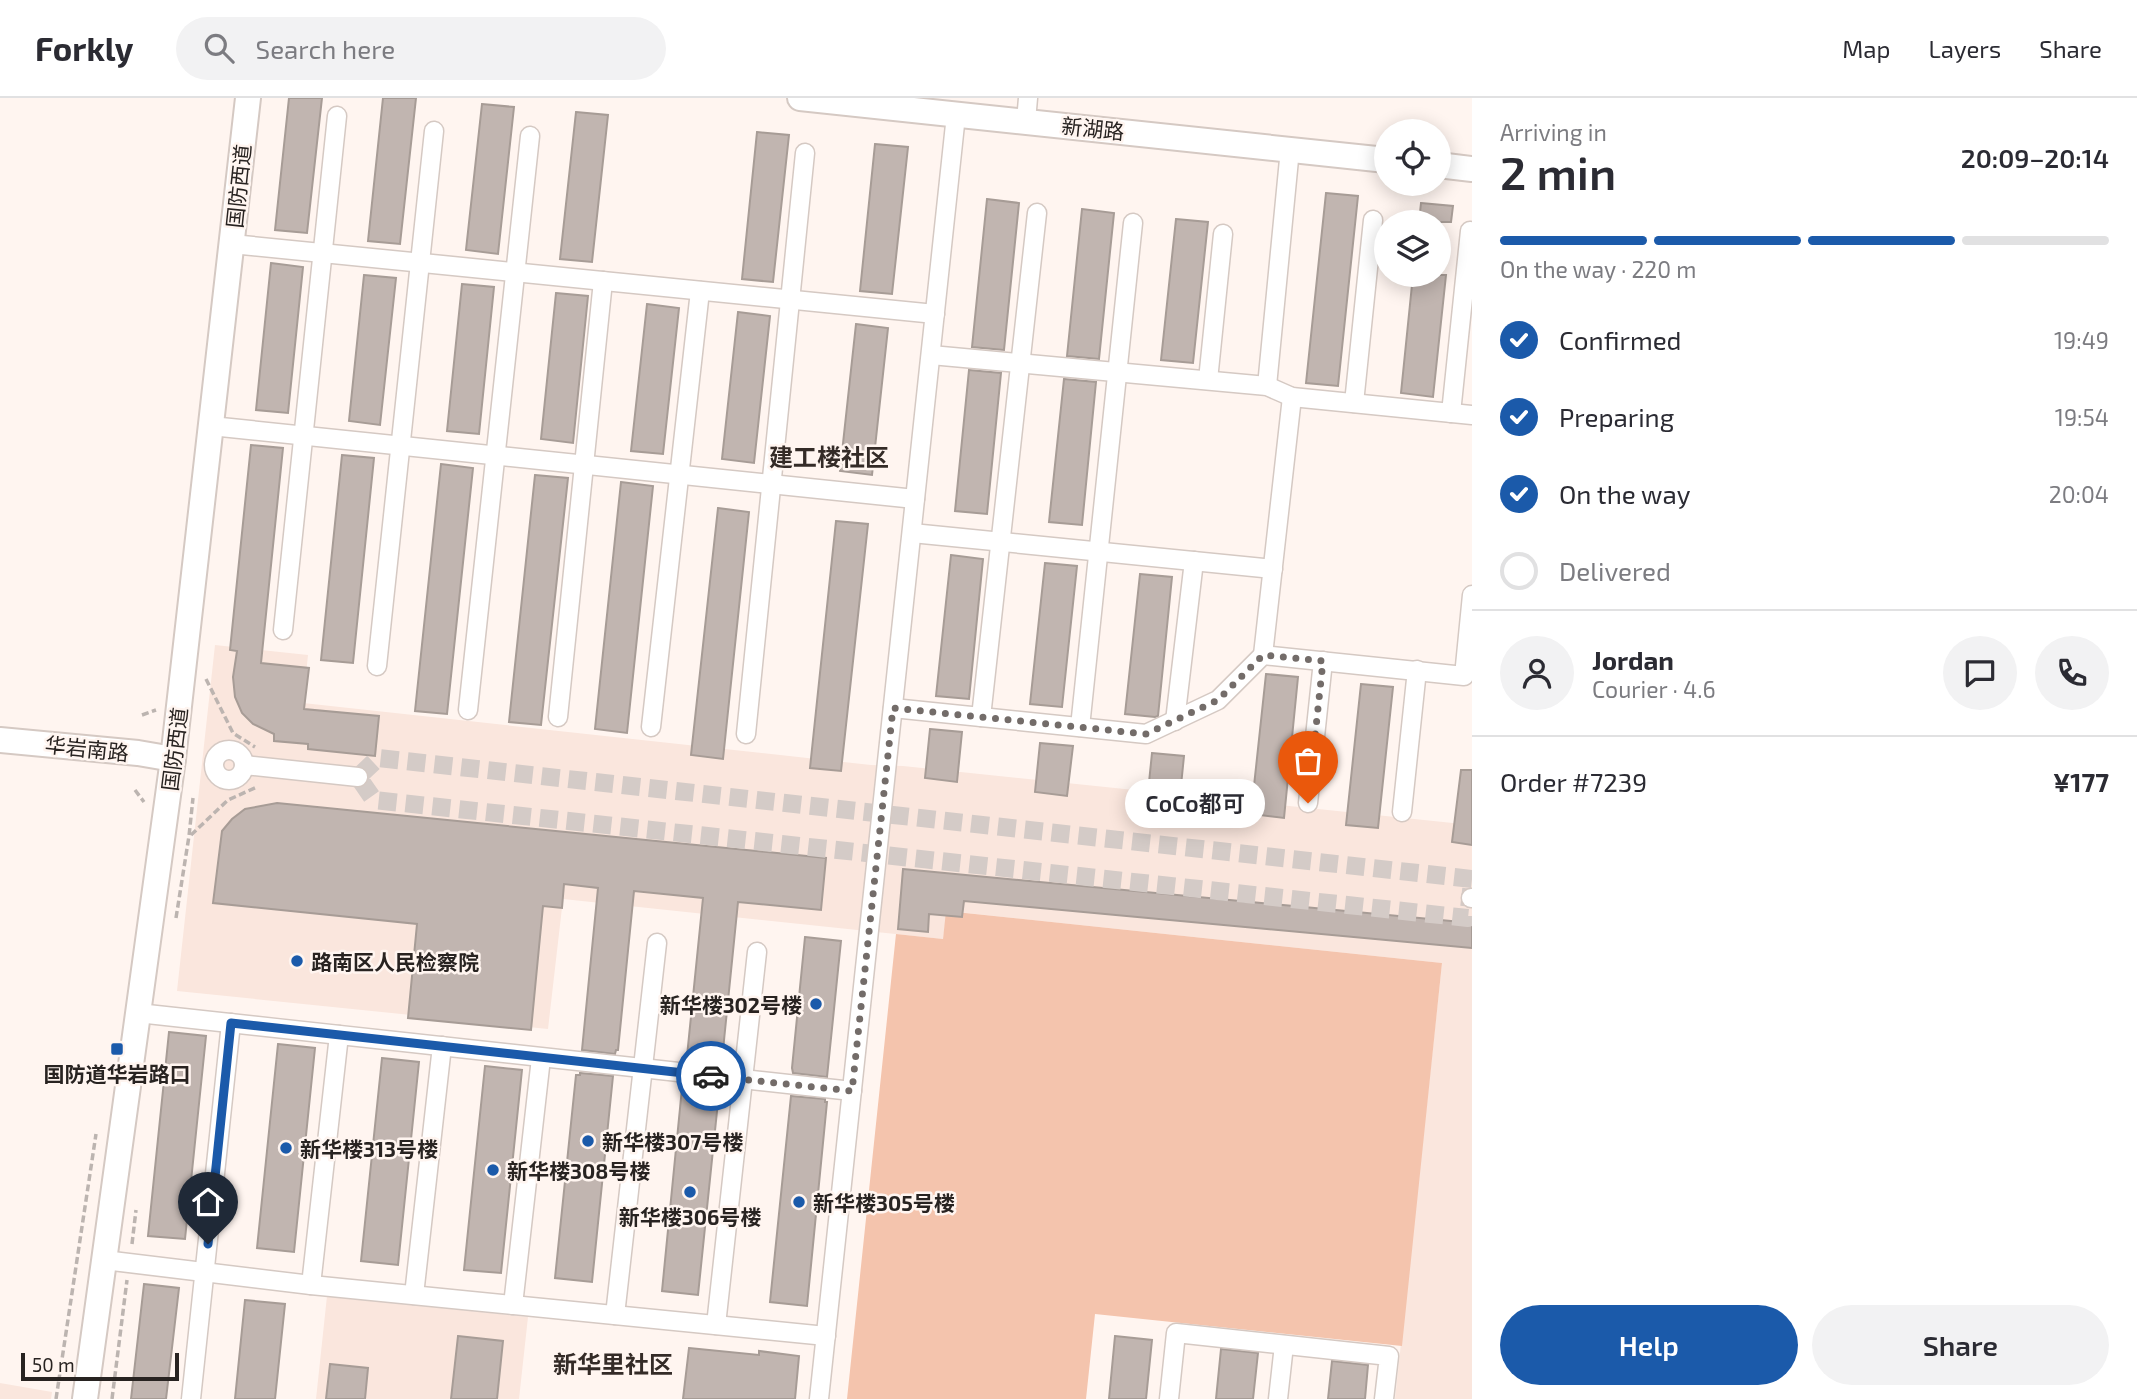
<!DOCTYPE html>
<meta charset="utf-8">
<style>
body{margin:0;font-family:"Exo 2","Noto Sans SC",sans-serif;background:#f2f2f3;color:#2b2b33;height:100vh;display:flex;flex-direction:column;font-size:26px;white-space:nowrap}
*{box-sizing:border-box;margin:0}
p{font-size:23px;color:#7c7c81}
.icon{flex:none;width:38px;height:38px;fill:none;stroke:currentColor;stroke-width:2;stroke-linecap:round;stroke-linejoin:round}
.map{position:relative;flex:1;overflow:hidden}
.side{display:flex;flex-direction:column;background:#fff;width:665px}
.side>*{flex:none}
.fabs{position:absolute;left:1374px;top:21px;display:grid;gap:14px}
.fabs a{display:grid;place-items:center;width:77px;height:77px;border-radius:50%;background:#fff;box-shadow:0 4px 18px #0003;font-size:35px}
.scale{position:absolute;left:21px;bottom:18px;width:158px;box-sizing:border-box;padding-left:7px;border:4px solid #282321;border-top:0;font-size:19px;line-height:24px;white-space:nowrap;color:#282321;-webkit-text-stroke:5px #fff5f0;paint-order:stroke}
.pin{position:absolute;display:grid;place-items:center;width:60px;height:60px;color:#fff;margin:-72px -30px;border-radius:50% 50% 50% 0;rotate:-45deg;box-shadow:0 0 7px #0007}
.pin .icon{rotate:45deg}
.courier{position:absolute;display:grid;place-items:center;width:70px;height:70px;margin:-35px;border:5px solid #1b5aaa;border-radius:50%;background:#fff;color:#222;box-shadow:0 2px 9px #0007}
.bubble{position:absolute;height:49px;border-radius:24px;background:#fff;box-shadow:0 4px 18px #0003;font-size:23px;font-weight:600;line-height:49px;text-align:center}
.head em{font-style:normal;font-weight:600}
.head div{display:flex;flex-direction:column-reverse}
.head{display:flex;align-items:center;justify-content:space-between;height:119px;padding:0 28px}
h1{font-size:46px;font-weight:600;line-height:52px}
.bar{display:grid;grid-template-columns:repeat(4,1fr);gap:10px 7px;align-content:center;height:84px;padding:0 28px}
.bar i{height:9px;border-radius:5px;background:#e1e1e2}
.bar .on{background:#1b5aaa}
.bar p{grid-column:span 4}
.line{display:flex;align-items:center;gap:18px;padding:0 28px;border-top:2px solid #e1e1e2}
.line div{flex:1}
.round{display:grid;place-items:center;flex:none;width:74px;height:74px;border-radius:37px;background:#f2f2f3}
ol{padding:0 28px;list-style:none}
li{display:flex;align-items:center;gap:21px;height:77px}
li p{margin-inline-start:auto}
li .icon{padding:7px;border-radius:50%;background:#1b5aaa;color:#fff;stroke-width:4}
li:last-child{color:#7c7c81}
li i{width:38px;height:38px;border:4px solid #e1e1e2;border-radius:50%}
.action{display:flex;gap:14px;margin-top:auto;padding:14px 28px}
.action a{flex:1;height:80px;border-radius:42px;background:#1b5aaa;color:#fff;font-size:28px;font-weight:600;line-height:80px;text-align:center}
.action a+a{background:#f2f2f3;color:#2b2b33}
header{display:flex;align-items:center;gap:42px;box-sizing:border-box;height:98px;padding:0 35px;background:#fff;border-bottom:2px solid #e1e1e2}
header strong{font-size:33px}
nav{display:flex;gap:38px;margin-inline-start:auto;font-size:24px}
.search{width:490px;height:63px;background:#f2f2f3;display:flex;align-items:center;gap:18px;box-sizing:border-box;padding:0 24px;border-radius:38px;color:#7c7c81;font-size:26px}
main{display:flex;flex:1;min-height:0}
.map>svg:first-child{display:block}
</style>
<header>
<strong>Forkly</strong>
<div class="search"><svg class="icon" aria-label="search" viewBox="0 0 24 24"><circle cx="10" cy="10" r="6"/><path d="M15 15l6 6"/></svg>Search here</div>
<nav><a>Map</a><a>Layers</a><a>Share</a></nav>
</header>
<main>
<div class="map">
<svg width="1472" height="1301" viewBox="0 0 1472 1301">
<rect width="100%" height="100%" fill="#fff5f0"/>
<g fill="#fae6dd">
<path d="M215,547l93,10 -5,48 568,62 32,1 569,59v574h-77l47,-436 -495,-52 -4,28 -380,-40 -15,130 -371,-38z"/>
<path d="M327,1198l201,21 -9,82h-203z"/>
<path d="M0,1285l52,9 -1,7h-51z"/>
</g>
<path fill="#f4c4ad" d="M946,813l496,52 -40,383 -307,-32 -9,85h-239l49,-465 47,5z"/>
<g fill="#c1b5b0" stroke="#a79c96" stroke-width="2">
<path d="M289,0h33l-15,135 -32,-3z"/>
<path d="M383,0h33l-16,146 -32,-3z"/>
<path d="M482,6l32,3 -16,147 -32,-4z"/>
<path d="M576,14l32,3 -16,147 -32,-3z"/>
<path d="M757,34l32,3 -16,147 -31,-3z"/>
<path d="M875,46l33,3 -16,147 -32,-3z"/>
<path d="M1326,95l32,3 -20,190 -32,-3z"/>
<path d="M987,101l32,4 -15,147 -32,-3z"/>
<path d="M1421,105l32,3 -2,16h-32z"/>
<path d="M1082,111l32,4 -15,146 -32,-3z"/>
<path d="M1176,121l32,3 -15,141 -32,-3z"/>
<path d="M271,165l32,4 -15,146 -32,-3z"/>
<path d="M364,177l32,3 -16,147 -31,-4z"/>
<path d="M1413,177h33l-13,122 -32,-4z"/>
<path d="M462,186l32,3 -15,147 -32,-3z"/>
<path d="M556,195l32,3 -15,147 -32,-4z"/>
<path d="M647,206l32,4 -16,146 -32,-3z"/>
<path d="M738,214l32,4 -16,147 -32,-4z"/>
<path d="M856,226l32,4 -16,147 -32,-4z"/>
<path d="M969,272l32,3 -14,141 -32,-3z"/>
<path d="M1064,281l32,3 -14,143 -33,-3z"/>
<path d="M251,347l32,3 -22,215 48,5 -5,41 75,7 -4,40 -67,-7v-5l-34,-3v-7l-21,-10 -11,-11 -7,-16 -2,-20 4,-26 -7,-1z"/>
<path d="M342,357l32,3 -21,205 -32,-3z"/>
<path d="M441,366l32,4 -26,246 -32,-3z"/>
<path d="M535,377l33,3 -27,247 -32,-3z"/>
<path d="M621,384l32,4 -26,247 -32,-4z"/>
<path d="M718,410l31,4 -26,247 -32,-4z"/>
<path d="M836,423l32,3 -27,247 -31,-3z"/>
<path d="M951,457l32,4 -14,140 -33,-3z"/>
<path d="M1045,465l32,3 -15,141 -32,-3z"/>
<path d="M1140,476l32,3 -14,139 -3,1 -30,-3z"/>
<path d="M1266,576l32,3 -14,141 -33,-4z"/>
<path d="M1361,586l32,3 -15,141 -32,-3z"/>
<path d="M930,631l32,3 -5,50 -32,-4z"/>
<path d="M1040,645l33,3 -6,50 -32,-4z"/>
<path d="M1152,655l32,3 -5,49 -32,-3z"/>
<path d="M1461,672h11v75l-20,-3z"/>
<path d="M277,705l549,55 -5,52 -83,-8 -16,158 -35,-4 16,-158 -69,-7 -16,159h-2l-1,4 -33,-4 16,-162 -34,-4 -2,24 -19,-2 -12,124 -123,-12 9,-94 -204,-21 9,-72 10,-12 13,-10z"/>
<path d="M903,771l569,54v25l-508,-47 -2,16 -33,-3 -1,18 -30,-3z"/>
<path d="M805,839l36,4 -14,136 -34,-4 -1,-5z"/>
<path d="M169,934l37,4 -21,203 -37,-3z"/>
<path d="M278,946l37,4 -21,204 -37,-4z"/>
<path d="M382,960l37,4 -21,203 -37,-4z"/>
<path d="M485,968l37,4 -21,203 -37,-3z"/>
<path d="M580,975l33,3 -21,206 -37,-4 21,-203h4z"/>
<path d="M682,990l37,4 -21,203 -36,-4z"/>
<path d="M791,998l34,3v3h2l-20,204 -37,-4z"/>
<path d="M144,1186l35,4 -13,111h-35z"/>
<path d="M245,1202l40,4 -10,95h-40z"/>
<path d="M458,1238l45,5 -6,58h-46z"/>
<path d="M1115,1238l37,4 -6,59h-37z"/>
<path d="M689,1250l70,7v-4l40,5 -4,43h-112z"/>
<path d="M1221,1251l37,4 -5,46h-37z"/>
<path d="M1332,1263l36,4 -3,34h-37z"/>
<path d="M330,1266l38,4 -3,31h-39z"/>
</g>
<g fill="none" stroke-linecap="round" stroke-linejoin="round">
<path stroke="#d4cbc7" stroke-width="18" stroke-dasharray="18 9" stroke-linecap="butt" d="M1472,781l-1094,-121 -20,19 16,23 1094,118 4,-36"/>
<defs>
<g id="street">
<path d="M1026,23l2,-23"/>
<path d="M232,146l703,70"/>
<path d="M931,257l336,31 25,11 180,18"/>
<path d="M1208,282l15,-146"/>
<path d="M1267,288l23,-237"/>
<path d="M1354,305l19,-183"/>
<path d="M1451,315l19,-182"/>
<path d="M211,328l704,73"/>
<path d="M912,435l361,36"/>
<path d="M283,532l54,-514"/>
<path d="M1263,557l29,-258"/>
<path d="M377,568l57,-535"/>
<path d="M893,610l88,9 56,-504"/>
<path d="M468,612l62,-574"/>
<path d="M558,619l45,-436"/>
<path d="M981,619l165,17 72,-34 45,-45 201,21 8,-81"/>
<path d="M1175,623l19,-160"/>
<path d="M651,629l49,-436"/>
<path d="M1080,629l53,-504"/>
<path d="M746,636l59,-581"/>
<circle cx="229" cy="667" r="15"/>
<path d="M244,667l114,12"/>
<path d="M1308,705l15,-142"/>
<path d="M1402,714l15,-142"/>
<path d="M1471,800h1"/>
<path d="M138,915l714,78"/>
<path d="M104,1162l207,25 515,51"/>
<path d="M311,1187l28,-250"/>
<path d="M414,1197l28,-249"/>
<path d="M513,1207l28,-247"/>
<path d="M615,1217l42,-372"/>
<path d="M716,1227l41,-373"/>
<path d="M191,1301l40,-376"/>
<path d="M819,1301l137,-1284"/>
<path d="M1169,1301l7,-66 213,23 -5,43"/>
<path d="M1278,1301l6,-54"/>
</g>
<g id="secondary">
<path d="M800,0l586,62"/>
<path d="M1438,67l34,4"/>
<path d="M0,642l138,13 35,6"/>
<path d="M85,1301l88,-640 75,-661"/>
</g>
</defs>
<use href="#street" stroke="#d5c9c3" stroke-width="21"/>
<use href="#secondary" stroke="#d5c9c3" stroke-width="28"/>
<g stroke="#bcb4b0" stroke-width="3.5" stroke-dasharray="7 3.5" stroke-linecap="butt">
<path d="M206,581l27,54 22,14"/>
<path d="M142,617l14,-5"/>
<path d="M135,692l9,12"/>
<path d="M191,737l37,-35 29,-13"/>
<path d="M176,820l13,-82 4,-38"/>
<path d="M132,1146l4,-34"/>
<path d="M56,1301l40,-265"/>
<path d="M112,1301l15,-119"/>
</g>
<use href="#street" stroke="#fff" stroke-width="18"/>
<use href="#secondary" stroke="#fff" stroke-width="24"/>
</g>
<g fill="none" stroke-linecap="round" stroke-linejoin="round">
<path stroke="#736c69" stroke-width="7" stroke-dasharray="0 12.6" d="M711,978l141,15 41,-383 253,26 72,-34 45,-45 60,6 -15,142"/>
<path stroke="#1b5aaa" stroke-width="9" d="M208,1146l23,-221 480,53"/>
</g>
<g fill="#1b5aaa" stroke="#fff5f0" stroke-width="2.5">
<circle cx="297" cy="863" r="7"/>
<circle cx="816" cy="906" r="7"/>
<rect x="110" y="944" width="14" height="14" rx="3.5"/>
<circle cx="588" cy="1043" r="7"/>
<circle cx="286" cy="1050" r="7"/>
<circle cx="493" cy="1072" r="7"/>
<circle cx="690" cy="1094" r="7"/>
<circle cx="799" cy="1104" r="7"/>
</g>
<g text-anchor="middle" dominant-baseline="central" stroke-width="5" stroke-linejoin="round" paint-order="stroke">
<g font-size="21" fill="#282321" stroke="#fff5f0">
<text transform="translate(1093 30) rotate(6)">新湖路</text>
<text transform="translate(238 88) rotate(-84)">国防西道</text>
<text transform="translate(87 650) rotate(6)">华岩南路</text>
<text transform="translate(174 651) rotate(-83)">国防西道</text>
</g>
<g font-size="21" font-weight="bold" fill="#282321" stroke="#fff5f0" text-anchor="start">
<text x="311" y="863">路南区人民检察院</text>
<text x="802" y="906" text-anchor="end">新华楼302号楼</text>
<text x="117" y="975" text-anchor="middle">国防道华岩路口</text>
<text x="602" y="1043">新华楼307号楼</text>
<text x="300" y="1050">新华楼313号楼</text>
<text x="507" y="1072">新华楼308号楼</text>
<text x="813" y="1104">新华楼305号楼</text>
<text x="690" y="1118" text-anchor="middle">新华楼306号楼</text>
</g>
<g font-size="24" font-weight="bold" fill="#342b27" stroke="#fff5f0">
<text x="829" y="358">建工楼社区</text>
<text x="613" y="1265">新华里社区</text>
</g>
</g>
</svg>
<div class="fabs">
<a><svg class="icon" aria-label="locate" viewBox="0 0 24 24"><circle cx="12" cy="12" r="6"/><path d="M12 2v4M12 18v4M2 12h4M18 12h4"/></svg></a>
<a><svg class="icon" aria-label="layers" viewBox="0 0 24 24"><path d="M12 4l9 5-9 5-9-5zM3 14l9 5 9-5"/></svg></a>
</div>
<div class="scale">50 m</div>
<div class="pin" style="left:1308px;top:705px;background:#ea580c"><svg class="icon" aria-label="bag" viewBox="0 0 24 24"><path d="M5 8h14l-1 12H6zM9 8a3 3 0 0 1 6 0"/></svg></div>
<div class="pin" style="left:208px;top:1146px;background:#1f2937"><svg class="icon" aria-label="home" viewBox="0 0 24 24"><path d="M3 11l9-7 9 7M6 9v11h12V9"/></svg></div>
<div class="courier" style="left:711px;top:978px"><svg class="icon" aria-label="car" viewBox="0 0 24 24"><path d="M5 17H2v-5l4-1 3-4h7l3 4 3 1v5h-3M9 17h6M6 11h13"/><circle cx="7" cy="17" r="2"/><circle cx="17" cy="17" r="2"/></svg></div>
<div class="bubble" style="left:1125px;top:681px;width:140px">CoCo都可</div>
</div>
<section class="side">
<div class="head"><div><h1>2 min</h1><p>Arriving in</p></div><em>20:09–20:14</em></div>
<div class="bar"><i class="on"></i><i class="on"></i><i class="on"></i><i></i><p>On the way · 220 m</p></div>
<ol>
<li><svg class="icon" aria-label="check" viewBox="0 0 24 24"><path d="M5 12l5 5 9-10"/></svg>Confirmed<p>19:49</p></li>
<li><svg class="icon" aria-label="check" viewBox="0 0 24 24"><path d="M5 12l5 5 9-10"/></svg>Preparing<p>19:54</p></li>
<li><svg class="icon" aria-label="check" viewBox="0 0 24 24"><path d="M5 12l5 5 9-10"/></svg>On the way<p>20:04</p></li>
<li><i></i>Delivered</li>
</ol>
<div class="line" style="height:126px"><a class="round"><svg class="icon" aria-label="person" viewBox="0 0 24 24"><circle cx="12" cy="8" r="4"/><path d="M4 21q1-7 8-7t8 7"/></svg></a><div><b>Jordan</b><p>Courier · 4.6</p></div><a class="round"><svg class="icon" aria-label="chat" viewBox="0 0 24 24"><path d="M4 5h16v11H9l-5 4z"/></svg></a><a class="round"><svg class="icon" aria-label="phone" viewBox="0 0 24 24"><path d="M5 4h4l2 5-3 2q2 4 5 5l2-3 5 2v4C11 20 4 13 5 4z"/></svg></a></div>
<div class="line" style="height:91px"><div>Order #7239</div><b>¥177</b></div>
<div class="action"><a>Help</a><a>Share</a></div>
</section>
</main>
